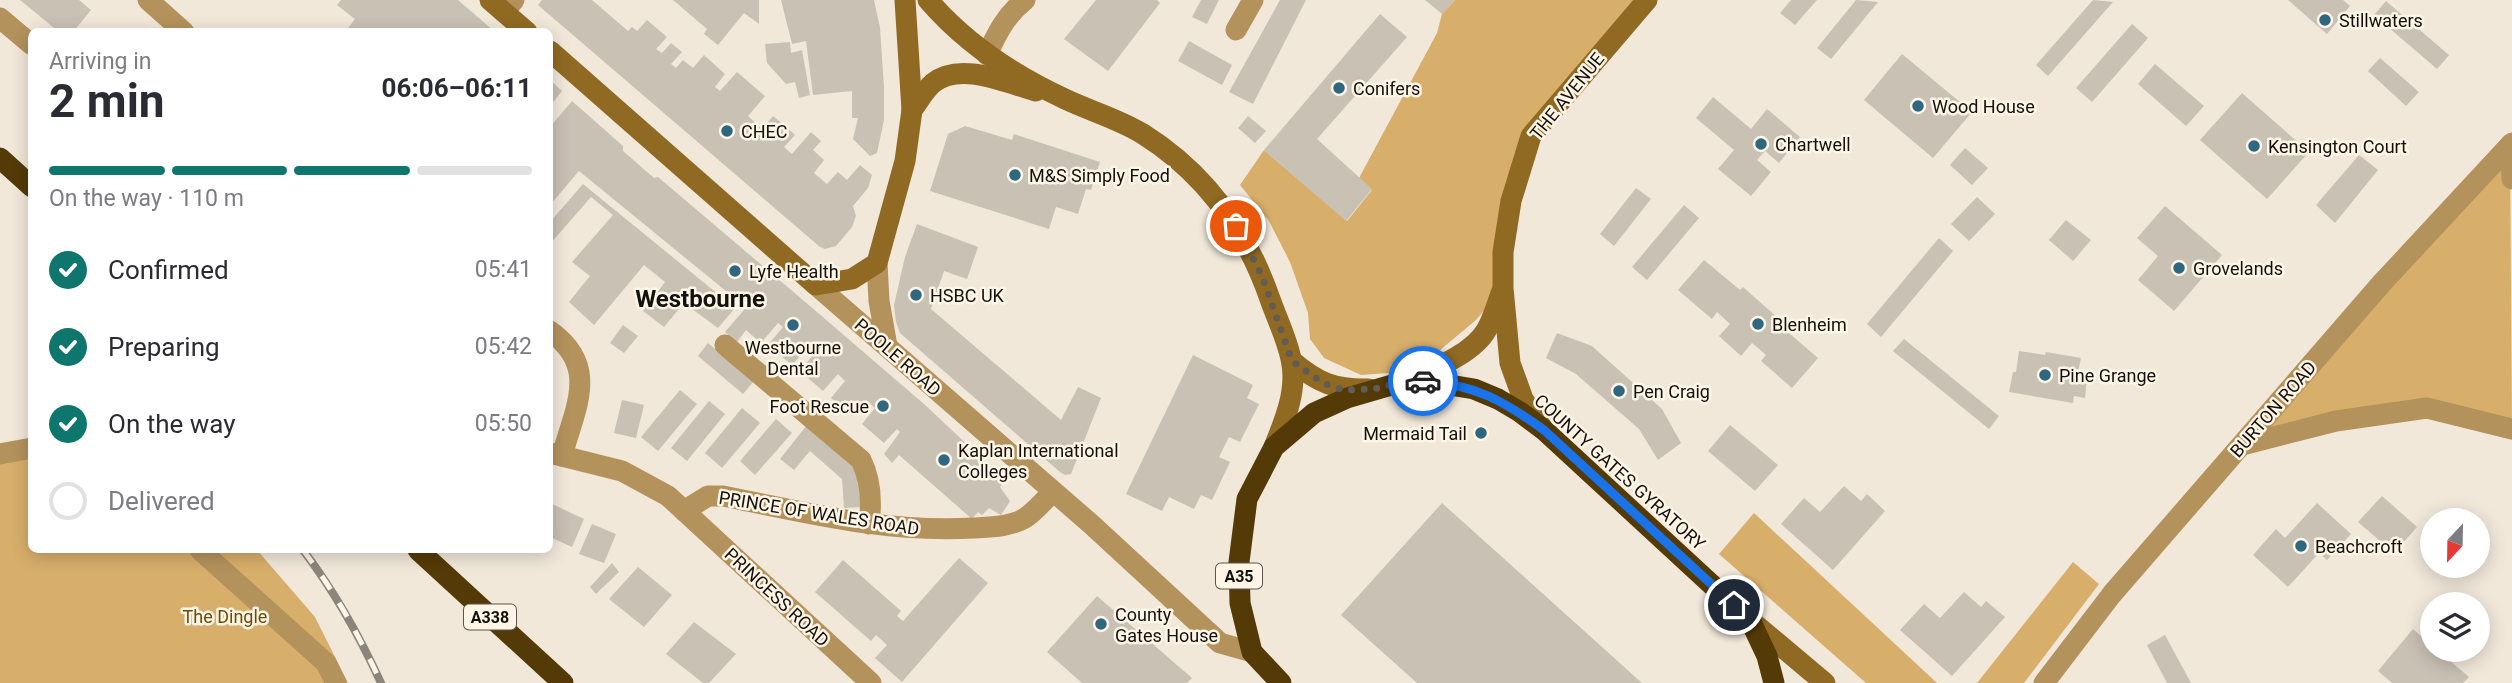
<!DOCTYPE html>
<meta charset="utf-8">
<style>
body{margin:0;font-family:Roboto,sans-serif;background:#f7f7f7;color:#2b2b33;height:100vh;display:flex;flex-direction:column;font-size:26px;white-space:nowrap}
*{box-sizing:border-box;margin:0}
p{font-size:23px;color:#7c7c81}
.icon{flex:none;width:38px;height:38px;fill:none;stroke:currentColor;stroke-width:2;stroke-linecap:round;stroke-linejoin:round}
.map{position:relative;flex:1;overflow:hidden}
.details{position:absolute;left:28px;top:28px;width:525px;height:525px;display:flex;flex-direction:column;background:#fff;border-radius:10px;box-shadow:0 4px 18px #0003}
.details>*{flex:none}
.needle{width:46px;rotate:202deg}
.buttons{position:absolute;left:2420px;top:508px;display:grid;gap:14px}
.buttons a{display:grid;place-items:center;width:70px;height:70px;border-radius:50%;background:#fff;box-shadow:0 4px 18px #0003;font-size:35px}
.pin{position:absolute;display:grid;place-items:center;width:60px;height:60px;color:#fff;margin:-30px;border:4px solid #fff;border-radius:50%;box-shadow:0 2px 7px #0007}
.courier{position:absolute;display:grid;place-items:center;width:70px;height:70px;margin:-35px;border:5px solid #1a73e8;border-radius:50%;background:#fff;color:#222;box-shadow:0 2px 9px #0007}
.overview em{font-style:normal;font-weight:700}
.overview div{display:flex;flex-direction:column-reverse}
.overview{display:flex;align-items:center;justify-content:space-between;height:119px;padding:0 21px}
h1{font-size:46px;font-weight:700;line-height:52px}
.bar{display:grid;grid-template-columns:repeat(4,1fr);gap:10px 7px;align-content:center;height:84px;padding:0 21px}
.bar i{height:9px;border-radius:5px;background:#e1e1e2}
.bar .current{background:#0f766e}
.bar p{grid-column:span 4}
ol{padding:0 21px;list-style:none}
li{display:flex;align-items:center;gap:21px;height:77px}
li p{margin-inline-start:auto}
li .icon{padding:7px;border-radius:50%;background:#0f766e;color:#fff;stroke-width:4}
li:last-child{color:#7c7c81}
li i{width:38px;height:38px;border:4px solid #e1e1e2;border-radius:50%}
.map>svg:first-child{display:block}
</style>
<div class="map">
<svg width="2512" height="683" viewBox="0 0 2512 683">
<rect width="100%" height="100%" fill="#f1e8da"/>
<g fill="#d8ae6b">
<path d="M1455,0h192l-116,136 -28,152 -27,32 -37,31 -36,21 -42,3 -37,-17 -14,-19 -2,-26 -18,-51 -21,-41 -29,-36 24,-35 83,71 25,-31 -13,-12 78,-145 5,-19z"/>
<path d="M2510,145l2,284 -85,-21 -185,37z"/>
<path d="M31,448l1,102h225l58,67 33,66h-348v-229z"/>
<path d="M1754,513l183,170h-71l-147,-129z"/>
<path d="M2073,562l26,22 -75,99h-47z"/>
</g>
<g fill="#c9c1b4">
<path d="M20,0h59l12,10 -18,22h-14z"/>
<path d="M341,0h117l37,32h-150l10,-13 -18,-14z"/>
<path d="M542,0h50l36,31 4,-4 5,4 10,-11 20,17 -11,12 6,4 9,-10 11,9 -11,12 5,4 7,-8 10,8 11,-13 21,19 -10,13 5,4 17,-19 28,24 -17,20 14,13 11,-13 11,9 11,10 -11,12 8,7 19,-22 10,9 -8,9 11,10 -10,13 13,11 11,-12 9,8 13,-15 12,10 -4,13 -15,18 3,10 -4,11 -16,19 -11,3 -5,-2 -282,-242z"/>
<path d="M673,0h86v24l-15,-11 -26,32 -14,-11 3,-5z"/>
<path d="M781,0h93l6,28 4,59v33l-7,33 -7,3 -17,-17 5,-21h-6v-27l-39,4 -7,-54 -14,3z"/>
<path d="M1096,0h61l3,3 -52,68 -44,-32z"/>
<path d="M1201,0h18l-12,24 -15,-7z"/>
<path d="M1280,0h26l-53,104 -24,-12z"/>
<path d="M1425,0h30l-13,14z"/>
<path d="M1791,0h26l-22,25 -15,-12z"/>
<path d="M1856,0l22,2 -47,57 -14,-11z"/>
<path d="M2093,0l20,2 -65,74 -12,-11z"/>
<path d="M2288,0h55l7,6 -23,28z"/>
<path d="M2386,1l63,54 -12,14 -63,-54z"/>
<path d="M1380,14l27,23 -90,102 55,50 -26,32 -82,-71z"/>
<path d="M2132,24l16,14 -56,64 -16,-14z"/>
<path d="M1189,41l43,24 -10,20 -44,-24z"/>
<path d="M790,42l1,11 11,-3 8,45 -11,3 -4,-16 -9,2 -19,-21 -2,-19z"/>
<path d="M1902,54l70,58 -39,46 -69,-58z"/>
<path d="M2380,58l39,34 -13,14 -38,-35z"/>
<path d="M2155,64l49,42 -18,20 -48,-42z"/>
<path d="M550,80l12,11 -12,15z"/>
<path d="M2242,93l67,59 -42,47 -67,-59z"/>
<path d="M1713,97l38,32 16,-20 33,28 -21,26 -14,-12 -8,9 14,12 -20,24 -33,-27 16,-19 -38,-32z"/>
<path d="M572,101l51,45v5l31,27 4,-1 159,135 107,92 81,76 -5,7 10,14 -9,14 -12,-7 -7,7 -4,-3 -6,7 -73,-64 -7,8 -8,-9 16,-22 -3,-3 -13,14 -22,-19 13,-16 -6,-5 -3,-3 -14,16 -21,-18 14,-17 -7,-7 -15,17 -23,-20 13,-16 -7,-6 -14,16 -24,-20 15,-18 -5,-4 -17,20 -15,-13 -9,12 -12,-10 24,-28 -3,-2 -3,3 -164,-134 -29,34v-78z"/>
<path d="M1248,116l18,15 -11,12 -17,-15z"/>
<path d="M965,126l47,14 2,-6 86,28 -9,28 -5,-1 -8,25 -22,-7 -7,22 -119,-38 18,-57z"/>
<path d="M1965,148l23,20 -16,17 -22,-20z"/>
<path d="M2359,155l19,15 -43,53 -19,-18z"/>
<path d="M583,184l152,124 -17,20 -34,-25 -20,24 -21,-16 22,-29 -21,-17 -50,60 -25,-23 21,-26 -18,-14 41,-47 -22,-18 -41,47v-22z"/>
<path d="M1636,188l15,11 -37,47 -14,-12z"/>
<path d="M1977,197l18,17 -26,27 -18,-17z"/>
<path d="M1684,205l15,13 -52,62 -15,-13z"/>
<path d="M2165,206l57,49 -48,56 -36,-31 20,-24 -21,-18z"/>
<path d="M2066,220l25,20 -18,21 -24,-21z"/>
<path d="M917,224l61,23 -11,32 -23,-8 -13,38 130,111 17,-33 23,11 -30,76 -6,1 -5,-3 -160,-139 -4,-11 -2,-17 11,-48z"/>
<path d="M1939,238l14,13 -72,86 -14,-13z"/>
<path d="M1704,260l36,30 3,-3 43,38 -3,3 35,30 -26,30 -31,-27 5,-6 -14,-12 -11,13 -22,-20 11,-12 -13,-12 -5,7 -34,-29z"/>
<path d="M623,325l15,11 -14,17 -14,-10z"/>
<path d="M1557,333l35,13 70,63 19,34 -23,17 -19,-31 -63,-55 -30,-16z"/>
<path d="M1904,339l95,77 -10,13 -96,-78z"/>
<path d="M708,343l46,38 -11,13 -45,-38z"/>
<path d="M2019,351l26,4 1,-3 35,6 -4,19 10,1 -2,20 -11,-2 -1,7 -64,-11 4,-20h3z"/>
<path d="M1193,355l60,30 -6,13 12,6 -19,38 -11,-5 -10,20 11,5 -18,38 -11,-5 -7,14 -25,-12 -7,14 -36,-17z"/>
<path d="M680,390l17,14 -39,47 -17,-14z"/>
<path d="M622,400l22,5 -8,33 -22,-5z"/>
<path d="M709,401l16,13 -38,47 -16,-13z"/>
<path d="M742,408l18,15 -38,45 -17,-15z"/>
<path d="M776,419l16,14 -37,42 -15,-14z"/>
<path d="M807,425l54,44 3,38 -20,1 -2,-29 -32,-28 -16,19 -14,-11z"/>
<path d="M1730,425l48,40 -23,26 -47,-40z"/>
<path d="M1844,486l17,15 6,-7 18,17 -52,59 -52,-46 23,-26 16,14z"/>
<path d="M2382,496l35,31 -23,26 -36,-31z"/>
<path d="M550,503l34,16 -12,28 -22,-10z"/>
<path d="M1442,503l200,180h-225l-76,-68z"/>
<path d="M2317,503l34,31 -24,26 -8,-7 -31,34 -35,-32 23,-26 9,9z"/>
<path d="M592,524l24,10 -12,29 -25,-9z"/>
<path d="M959,558l29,25 -86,99 -27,-24 12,-13 -11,-10 -5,6 -56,-49 28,-32 58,51 -4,5 6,5z"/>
<path d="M612,563l7,9 -23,22 -6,-7z"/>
<path d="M638,567l34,28 -28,32 -35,-28z"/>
<path d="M1964,592l17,15 5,-6 19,16 -53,59 -52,-46 24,-26 16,14z"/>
<path d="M1097,596l95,82 -5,5h-105l-35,-31z"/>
<path d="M694,622l42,32 -27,29h-6l-37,-29z"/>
<path d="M2413,629l19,17v3h4l33,28 -6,6h-71l-14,-12z"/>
<path d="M2165,635l26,48h-24l-20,-38z"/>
</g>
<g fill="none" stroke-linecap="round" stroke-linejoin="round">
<g stroke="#b4925c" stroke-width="21">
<path d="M148,0l36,32"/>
<path d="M504,12l10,-12"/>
<path d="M0,18l32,27"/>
<path d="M1236,30l17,-30"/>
<path d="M987,55c10,-22 19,-40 38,-55"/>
<path d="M2510,145l2,34"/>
<path d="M877,263l2,38 8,45"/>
<path d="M816,285l275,239 129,119 32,9"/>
<path d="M550,331c50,36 25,76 12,125"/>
<path d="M725,345l136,115c10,20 11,42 8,64"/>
<path d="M2242,445l94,-24 91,-13 85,21"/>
<path d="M550,453l72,18 46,25 203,187"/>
<path d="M0,454l32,-6"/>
<path d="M684,511l24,-15h15c84,17 164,37 250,32 17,-1 37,-1 52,-10 10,-6 19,-18 28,-26"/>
<path d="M200,550l126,113 10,20"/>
<path d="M2044,683l68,-89 269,-310 131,-141"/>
</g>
<g stroke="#906a23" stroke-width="21">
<path d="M490,0l37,32"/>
<path d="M928,0c37,43 85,75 137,99 25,12 54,20 78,35 62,39 103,96 127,165 7,20 17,40 21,60 7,30 -6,61 -17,88"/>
<path d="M550,51l266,234 36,-6 25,-16 28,-102 7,-51 -7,-110"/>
<path d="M912,110c7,-9 12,-19 21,-27 28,-22 73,0 103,8"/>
<path d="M1292,361c26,22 43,29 77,28"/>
<path d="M1404,381c26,-11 69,-26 83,-52 6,-11 10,-24 14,-36"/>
<path d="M1541,426l-18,-27 -13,-36 -7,-75v-36l8,-51 20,-65 116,-136"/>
<path d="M1750,620l75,63"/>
</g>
<g stroke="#543a06" stroke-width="21">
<path d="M0,158l32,29"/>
<path d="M418,550l145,133"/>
<path d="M1281,683l-29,-31 -12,-49 -1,-41 8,-63 27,-52 40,-34 33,-15 55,-16 24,-1 48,8 24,10 22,13 24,18 206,190 17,36 7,27"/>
</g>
<defs>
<path id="rail" d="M303,550c32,42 56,85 78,133"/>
</defs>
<use href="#rail" stroke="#8c857c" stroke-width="8"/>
<use href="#rail" stroke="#fef5e7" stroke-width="5" stroke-dasharray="16" stroke-linecap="butt"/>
</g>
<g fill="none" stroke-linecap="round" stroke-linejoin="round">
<path stroke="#615c54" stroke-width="7" stroke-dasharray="0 12.6" d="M1236,226l26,50 30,85 31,22 21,7 30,-1 28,-7 21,-1"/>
<path stroke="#1a73e8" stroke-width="9" d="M1423,381c51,3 81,20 121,49l190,175"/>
</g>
<g fill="#2d6780" stroke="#fef5e7" stroke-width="2.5">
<circle cx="2325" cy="20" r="7"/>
<circle cx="1339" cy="88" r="7"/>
<circle cx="1918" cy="106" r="7"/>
<circle cx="727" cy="131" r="7"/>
<circle cx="1761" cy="144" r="7"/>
<circle cx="2254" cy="146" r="7"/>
<circle cx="1015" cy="175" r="7"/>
<circle cx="2179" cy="268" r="7"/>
<circle cx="735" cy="271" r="7"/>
<circle cx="916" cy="295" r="7"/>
<circle cx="1758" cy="324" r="7"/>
<circle cx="793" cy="325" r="7"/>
<circle cx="2045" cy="375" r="7"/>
<circle cx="1619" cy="391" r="7"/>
<circle cx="883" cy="406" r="7"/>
<circle cx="1481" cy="433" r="7"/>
<circle cx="944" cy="460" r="7"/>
<circle cx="2301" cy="546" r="7"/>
<circle cx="1101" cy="624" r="7"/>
</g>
<g text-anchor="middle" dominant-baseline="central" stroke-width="5" stroke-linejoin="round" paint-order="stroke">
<g fill="#fef5e7" stroke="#5a554e" stroke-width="2">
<rect x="1216" y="563.5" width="46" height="25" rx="5"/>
<rect x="464" y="604.5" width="52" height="25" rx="5"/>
</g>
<g font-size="16" font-weight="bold" fill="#14110c">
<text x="1239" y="576">A35</text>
<text x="490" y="617">A338</text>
</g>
<g font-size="18" fill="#14110c" stroke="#fef5e7" text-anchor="start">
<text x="2339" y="20">Stillwaters</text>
<text x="1353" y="88">Conifers</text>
<text x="1932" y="106">Wood House</text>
<text x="741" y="131">CHEC</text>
<text x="1775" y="144">Chartwell</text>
<text x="2268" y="146">Kensington Court</text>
<text x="1029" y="175">M&amp;S Simply Food</text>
<text x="2193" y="268">Grovelands</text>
<text x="749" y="271">Lyfe Health</text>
<text x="930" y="295">HSBC UK</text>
<text x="1772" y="324">Blenheim</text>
<text x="793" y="347" text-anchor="middle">Westbourne<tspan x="793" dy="21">Dental</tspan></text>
<text x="2059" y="375">Pine Grange</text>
<text x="1633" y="391">Pen Craig</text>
<text x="869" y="406" text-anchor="end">Foot Rescue</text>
<text x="1467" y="433" text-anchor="end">Mermaid Tail</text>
<text x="958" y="450">Kaplan International<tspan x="958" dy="21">Colleges</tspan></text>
<text x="2315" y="546">Beachcroft</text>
<text x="1115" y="614">County<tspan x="1115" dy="21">Gates House</tspan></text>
</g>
<g font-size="18" fill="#14110c" stroke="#fef5e7">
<text transform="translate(1567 96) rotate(-51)">THE AVENUE</text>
<text transform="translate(898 357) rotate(41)">POOLE ROAD</text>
<text transform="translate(2273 409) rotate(-49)">BURTON ROAD</text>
<text transform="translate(1620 472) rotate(42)">COUNTY GATES GYRATORY</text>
<text transform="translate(819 513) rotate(9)">PRINCE OF WALES ROAD</text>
<text transform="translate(777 597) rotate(43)">PRINCESS ROAD</text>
</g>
<g font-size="18" fill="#6e4c02" stroke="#fef5e7">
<text x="225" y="616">The Dingle</text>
</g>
<g font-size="24" font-weight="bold" fill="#14110c" stroke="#fef5e7">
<text x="700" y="299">Westbourne</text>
</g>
</g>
</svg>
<div class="buttons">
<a><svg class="needle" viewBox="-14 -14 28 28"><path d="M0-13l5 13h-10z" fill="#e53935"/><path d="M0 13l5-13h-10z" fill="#7c7c81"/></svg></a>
<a><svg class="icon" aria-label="layers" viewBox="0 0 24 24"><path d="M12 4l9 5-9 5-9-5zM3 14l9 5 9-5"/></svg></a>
</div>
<div class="pin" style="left:1236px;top:226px;background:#ea580c"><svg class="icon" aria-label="bag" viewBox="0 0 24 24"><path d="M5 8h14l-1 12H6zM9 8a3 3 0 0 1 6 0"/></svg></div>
<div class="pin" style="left:1734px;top:605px;background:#1f2937"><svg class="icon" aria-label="home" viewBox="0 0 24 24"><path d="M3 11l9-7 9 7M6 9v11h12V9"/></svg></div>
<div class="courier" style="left:1423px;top:381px"><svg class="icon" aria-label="car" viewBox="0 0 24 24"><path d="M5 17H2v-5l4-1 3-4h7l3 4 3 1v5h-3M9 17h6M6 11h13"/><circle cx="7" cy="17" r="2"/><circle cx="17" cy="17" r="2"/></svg></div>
<section class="details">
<div class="overview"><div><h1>2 min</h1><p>Arriving in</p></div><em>06:06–06:11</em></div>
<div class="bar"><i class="current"></i><i class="current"></i><i class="current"></i><i></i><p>On the way · 110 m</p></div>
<ol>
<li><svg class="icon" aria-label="check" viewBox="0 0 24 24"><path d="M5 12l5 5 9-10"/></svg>Confirmed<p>05:41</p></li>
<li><svg class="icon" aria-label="check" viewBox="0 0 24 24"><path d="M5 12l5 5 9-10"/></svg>Preparing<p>05:42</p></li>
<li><svg class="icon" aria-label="check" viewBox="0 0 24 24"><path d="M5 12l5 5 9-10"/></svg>On the way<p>05:50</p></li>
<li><i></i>Delivered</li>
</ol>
</section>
</div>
